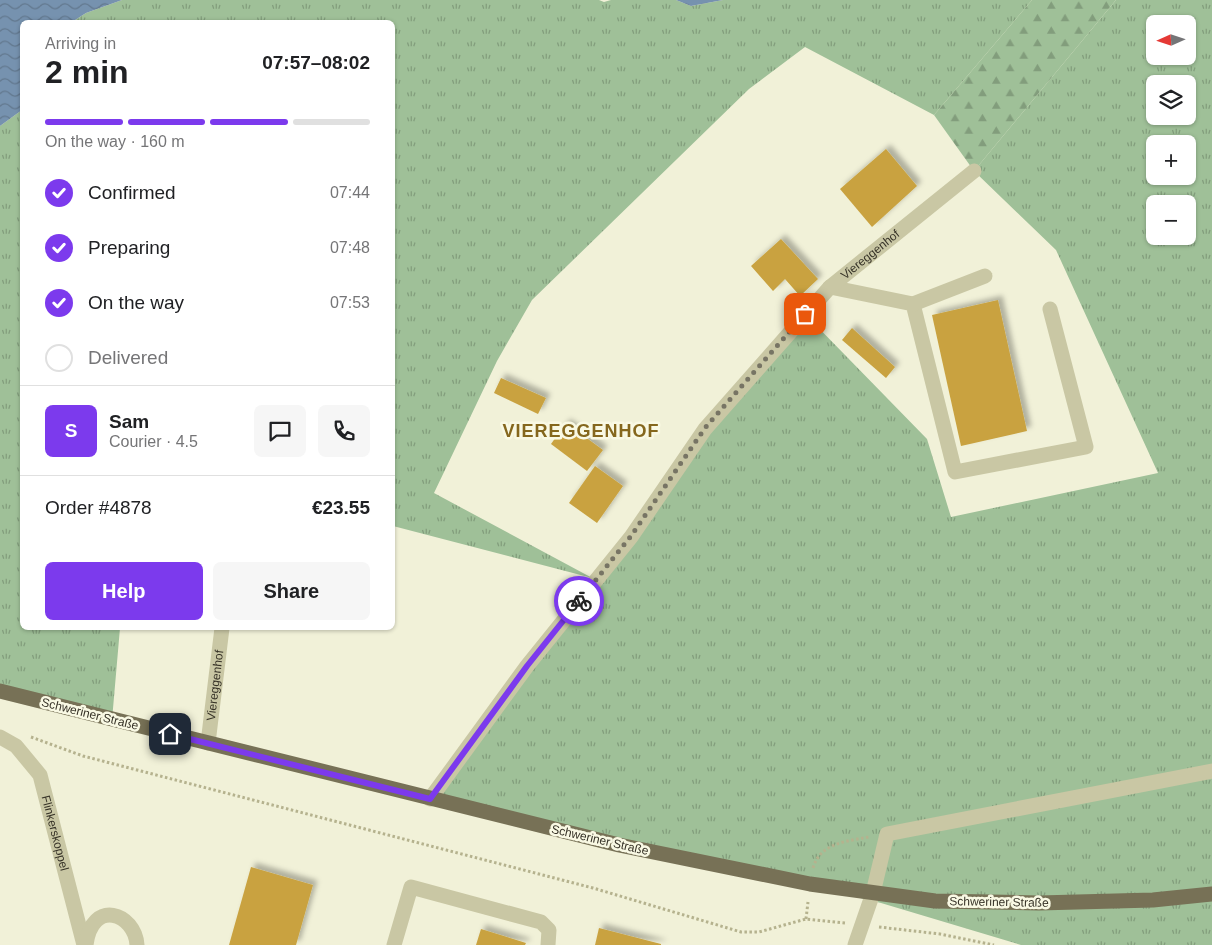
<!DOCTYPE html>
<meta charset="utf-8">
<style>
body{margin:0;font-family:Helvetica,sans-serif;background:#f6f6f6;color:#202124;height:100vh;display:flex;flex-direction:column;font-size:19px;white-space:nowrap}
*{box-sizing:border-box;margin:0}
p{font-size:16px;color:#757577}
.icon{flex:none;width:28px;height:28px;fill:none;stroke:currentColor;stroke-width:2;stroke-linecap:round;stroke-linejoin:round}
.map{position:relative;flex:1;overflow:hidden}
.panel{position:absolute;left:20px;top:20px;width:375px;height:610px;display:flex;flex-direction:column;background:#fff;border-radius:8px;box-shadow:0 1px 4px #0004}
.panel>*{flex:none}
.needle{width:32px;rotate:267deg}
.tools{position:absolute;left:1146px;top:15px;display:grid;gap:10px}
.tools a{display:grid;place-items:center;width:50px;height:50px;border-radius:8px;background:#fff;box-shadow:0 1px 4px #0004;font-size:25px}
.pin{position:absolute;display:grid;place-items:center;width:42px;height:42px;color:#fff;margin:-21px;border-radius:10px;box-shadow:0 2px 8px #0006}
.courier{position:absolute;display:grid;place-items:center;width:50px;height:50px;margin:-25px;border:4px solid #7c3aed;border-radius:50%;background:#fff;color:#222;box-shadow:0 1px 6px #0007}
.summary em{font-style:normal;font-weight:600}
.summary div{display:flex;flex-direction:column-reverse}
.summary{display:flex;align-items:center;justify-content:space-between;height:85px;padding:0 25px}
h1{font-size:32px;font-weight:600;line-height:38px}
.bar{display:grid;grid-template-columns:repeat(4,1fr);gap:8px 5px;align-content:center;height:60px;padding:0 25px}
.bar i{height:6px;border-radius:4px;background:#e0e0e0}
.bar .selected{background:#7c3aed}
.bar p{grid-column:span 4}
.line{display:flex;align-items:center;gap:12px;padding:0 25px;border-top:1px solid #e0e0e0}
.line div{flex:1}
.round{display:grid;place-items:center;flex:none;width:52px;height:52px;border-radius:8px;background:#f6f6f6}
ol{padding:0 25px;list-style:none}
li{display:flex;align-items:center;gap:15px;height:55px}
li p{margin-inline-start:auto}
li .icon{padding:5px;border-radius:50%;background:#7c3aed;color:#fff;stroke-width:4}
li:last-child{color:#757577}
li i{width:28px;height:28px;border:2px solid #e0e0e0;border-radius:50%}
.cta{display:flex;gap:10px;margin-top:auto;padding:10px 25px}
.cta a{flex:1;height:58px;border-radius:8px;background:#7c3aed;color:#fff;font-size:20px;font-weight:600;line-height:58px;text-align:center}
.cta a+a{background:#f6f6f6;color:#202124}
.map>svg:first-child{display:block}
</style>
<div class="map">
<svg width="1212" height="945" viewBox="0 0 1212 945">
<defs>
<pattern id="grass-tufts" width="24" height="20" patternUnits="userSpaceOnUse" patternTransform="scale(1.25)"><rect width="24" height="20" fill="#9fc098"/><path d="M3 7l-1-3M5 7V3M7 7l1-3M15 17l-1-3M17 17v-4M19 17l1-3" fill="none" stroke="#829d7c"/></pattern>
<pattern id="forest-firs" width="22" height="20" patternUnits="userSpaceOnUse" patternTransform="scale(1.25)"><rect width="22" height="20" fill="#9fc098"/><path d="M5 1l3.5 6h-7zM16 11l3.5 6h-7z" fill="#829d7c"/></pattern>
<pattern id="water-waves" width="16" height="10" patternUnits="userSpaceOnUse" patternTransform="scale(1.25)"><rect width="16" height="10" fill="#7692af"/><path d="M0 5q4-4 8 0t8 0" fill="none" stroke="#62788e"/></pattern>
<filter id="shadow"><feDropShadow dx="4.5" dy="-4.5" stdDeviation="2.5" flood-color="#0004"/></filter>
</defs>
<rect width="100%" height="100%" fill="#f1f1d8"/>
<g fill="url(#grass-tufts)" fill-rule="evenodd">
<path d="M122,0h477l5,2 7,-2h65l15,6 32,-6h309l-98,115 -129,-68 -56,42 -217,211 -35,61 -63,132 162,87 109,-151 100,-115 122,125 24,78 207,-44 -102,-223 -82,-79 142,-171h96v945h-191l-140,-42 -445,-109 160,-215 -203,-53 -1,-504h-320l14,-9zM1155,24h33v32h-33zM1155,84h33v32h-33zM1155,144h33v32h-33zM1155,204h33v32h-33z"/>
<path d="M22,110v518h98l-8,92 -112,-29v-565z"/>
</g>
<path fill="url(#forest-firs)" d="M1032,0h84l-142,171 -40,-56z"/>
<g fill="url(#water-waves)">
<path d="M0,0h122l-36,13 -14,9h-50v88l-22,16z"/>
<path d="M676,0h47l-32,6z"/>
</g>
<g fill="#c9a23f" filter="url(#shadow)">
<path d="M886,149l31,37 -45,41 -32,-38z"/>
<path d="M781,239l37,40 -18,17 -15,-17 -12,12 -22,-25z"/>
<path d="M998,300l29,131 -66,15 -29,-131z"/>
<path d="M852,328l43,39 -9,11 -44,-38z"/>
<path d="M501,378l45,20 -8,16 -44,-21z"/>
<path d="M566,423l37,27 -16,21 -36,-27z"/>
<path d="M595,466l28,20 -26,37 -28,-20z"/>
<path d="M251,867l62,18 -17,60h-67z"/>
<path d="M599,928l62,16v1h-66z"/>
<path d="M481,929l45,14 -1,2h-49z"/>
</g>
<g fill="none" stroke-linecap="round" stroke-linejoin="round">
<g stroke="#b5b28e" stroke-width="3" stroke-dasharray="2.5 2.5" stroke-linecap="butt">
<path d="M31,737l52,19 510,132 148,44h18l47,-13 40,4"/>
<path d="M813,868c7,-25 34,-27 56,-31"/>
<path d="M806,919l2,-17"/>
<path d="M879,927l61,7 54,11"/>
</g>
<g stroke="#c9c7a4" stroke-width="15">
<path d="M830,287l83,17 42,168 131,-25 -36,-138"/>
<path d="M913,304l72,-28"/>
<path id="s1" d="M0,737l16,9 24,29 44,170"/>
<path id="s2" d="M208,743l14,-115"/>
<path id="s3" d="M430,799l97,-133 104,-129 74,-108 125,-142 144,-116"/>
<path d="M86,945c6,-47 49,-32 51,0"/>
<path d="M394,945l17,-58 130,35 8,8 -1,15"/>
<path d="M855,945l18,-52 14,-59 325,-63"/>
</g>
<path stroke="#777156" stroke-width="15" d="M0,691l619,154 191,39 125,17 104,2 114,-3 59,-6"/>
</g>
<g fill="none" stroke-linecap="round" stroke-linejoin="round">
<path stroke="#777464" stroke-width="5" stroke-dasharray="0 9" d="M579,601l52,-65 74,-108 100,-114"/>
<path stroke="#7c3aed" stroke-width="6" d="M170,734l260,65 97,-133 52,-65"/>
</g>
<g text-anchor="middle" dominant-baseline="central" stroke-width="5" stroke-linejoin="round" paint-order="stroke">
<g font-size="12" fill="#353126" stroke="#f9f9e4">
<text stroke="none"><textPath href="#s3" startOffset="702">Viereggenhof</textPath></text>
<text stroke="none"><textPath href="#s2" startOffset="58">Viereggenhof</textPath></text>
<text transform="translate(90 714) rotate(14)">Schweriner Straße</text>
<text stroke="none"><textPath href="#s1" startOffset="116">Flinkerskoppel</textPath></text>
<text transform="translate(600 840) rotate(13)">Schweriner Straße</text>
<text transform="translate(999 902) rotate(1)">Schweriner Straße</text>
</g>
<g font-size="18" font-weight="bold" letter-spacing="1" fill="#85671d" stroke="#f9f9e4">
<text x="581" y="431">VIEREGGENHOF</text>
</g>
</g>
</svg>
<div class="tools">
<a><svg class="needle" viewBox="-14 -14 28 28"><path d="M0-13l5 13h-10z" fill="#e53935"/><path d="M0 13l5-13h-10z" fill="#757577"/></svg></a>
<a><svg class="icon" aria-label="layers" viewBox="0 0 24 24"><path d="M12 4l9 5-9 5-9-5zM3 14l9 5 9-5"/></svg></a>
<a>+</a>
<a>−</a>
</div>
<div class="pin" style="left:805px;top:314px;background:#ea580c"><svg class="icon" aria-label="bag" viewBox="0 0 24 24"><path d="M5 8h14l-1 12H6zM9 8a3 3 0 0 1 6 0"/></svg></div>
<div class="pin" style="left:170px;top:734px;background:#1f2937"><svg class="icon" aria-label="home" viewBox="0 0 24 24"><path d="M3 11l9-7 9 7M6 9v11h12V9"/></svg></div>
<div class="courier" style="left:579px;top:601px"><svg class="icon" aria-label="bike" viewBox="0 0 24 24"><circle cx="6" cy="16" r="4"/><circle cx="18" cy="16" r="4"/><path d="M6 16l4-8h5l3 8M10 8l3 8H6M13 5h3"/></svg></div>
<section class="panel">
<div class="summary"><div><h1>2 min</h1><p>Arriving in</p></div><em>07:57–08:02</em></div>
<div class="bar"><i class="selected"></i><i class="selected"></i><i class="selected"></i><i></i><p>On the way · 160 m</p></div>
<ol>
<li><svg class="icon" aria-label="check" viewBox="0 0 24 24"><path d="M5 12l5 5 9-10"/></svg>Confirmed<p>07:44</p></li>
<li><svg class="icon" aria-label="check" viewBox="0 0 24 24"><path d="M5 12l5 5 9-10"/></svg>Preparing<p>07:48</p></li>
<li><svg class="icon" aria-label="check" viewBox="0 0 24 24"><path d="M5 12l5 5 9-10"/></svg>On the way<p>07:53</p></li>
<li><i></i>Delivered</li>
</ol>
<div class="line" style="height:90px"><b class="round" style="background:#7c3aed;color:#fff">S</b><div><b>Sam</b><p>Courier · 4.5</p></div><a class="round"><svg class="icon" aria-label="chat" viewBox="0 0 24 24"><path d="M4 5h16v11H9l-5 4z"/></svg></a><a class="round"><svg class="icon" aria-label="phone" viewBox="0 0 24 24"><path d="M5 4h4l2 5-3 2q2 4 5 5l2-3 5 2v4C11 20 4 13 5 4z"/></svg></a></div>
<div class="line" style="height:65px"><div>Order #4878</div><b>€23.55</b></div>
<div class="cta"><a>Help</a><a>Share</a></div>
</section>
</div>
